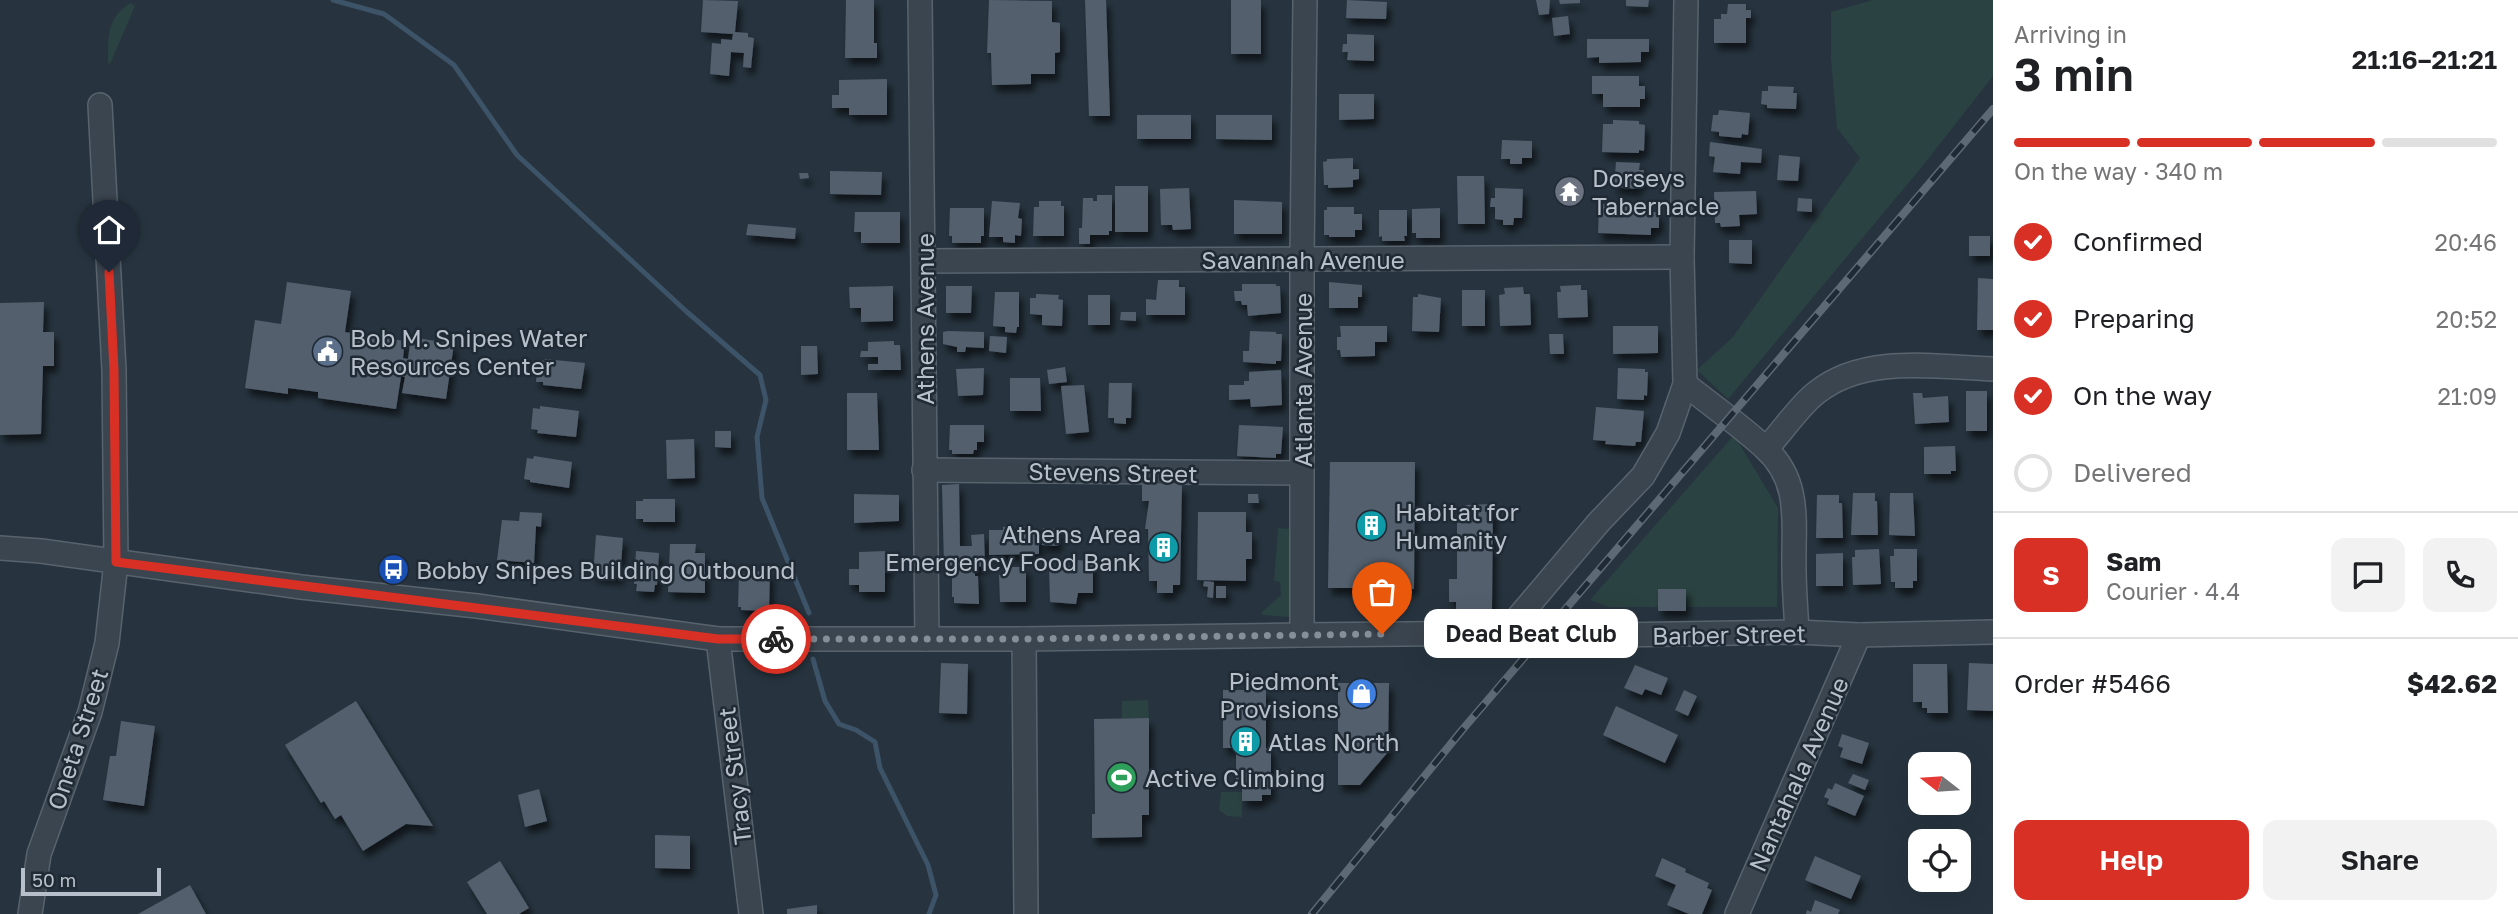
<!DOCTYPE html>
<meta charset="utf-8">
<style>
body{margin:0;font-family:"Golos Text",sans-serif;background:#f2f2f2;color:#202124;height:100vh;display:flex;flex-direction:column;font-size:26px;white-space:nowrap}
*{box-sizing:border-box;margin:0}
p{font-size:23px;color:#757577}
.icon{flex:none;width:38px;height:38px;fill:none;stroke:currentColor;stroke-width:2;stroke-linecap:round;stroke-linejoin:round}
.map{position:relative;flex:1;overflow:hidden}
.panel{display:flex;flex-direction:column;background:#fff;width:525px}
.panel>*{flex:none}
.needle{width:46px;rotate:287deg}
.buttons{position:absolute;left:1908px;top:752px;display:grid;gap:14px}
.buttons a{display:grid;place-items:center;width:63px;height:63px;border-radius:14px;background:#fff;box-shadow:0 7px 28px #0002;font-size:35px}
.scale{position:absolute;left:21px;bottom:18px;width:140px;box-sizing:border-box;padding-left:7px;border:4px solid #b7c0ca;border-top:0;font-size:19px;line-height:24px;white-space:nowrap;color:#b7c0ca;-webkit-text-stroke:5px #1f2a34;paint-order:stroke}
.pin{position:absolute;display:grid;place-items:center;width:60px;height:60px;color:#fff;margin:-72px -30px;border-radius:50% 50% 50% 0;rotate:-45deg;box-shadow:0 0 7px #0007}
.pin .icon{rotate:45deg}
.courier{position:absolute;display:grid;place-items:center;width:70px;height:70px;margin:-35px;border:5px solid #d93025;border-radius:50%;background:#fff;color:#222;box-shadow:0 2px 9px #0007}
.bubble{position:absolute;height:49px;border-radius:14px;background:#fff;box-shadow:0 7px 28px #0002;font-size:23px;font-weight:600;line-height:49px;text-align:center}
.overview em{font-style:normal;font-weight:600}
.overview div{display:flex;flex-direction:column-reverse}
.overview{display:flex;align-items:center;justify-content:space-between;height:119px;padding:0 21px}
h1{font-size:46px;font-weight:600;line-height:52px}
.bar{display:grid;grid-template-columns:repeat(4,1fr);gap:10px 7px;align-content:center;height:84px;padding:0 21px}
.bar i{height:9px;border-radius:5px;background:#e0e0e0}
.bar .active{background:#d93025}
.bar p{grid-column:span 4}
.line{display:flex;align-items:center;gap:18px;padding:0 21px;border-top:2px solid #e0e0e0}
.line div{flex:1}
.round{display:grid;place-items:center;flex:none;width:74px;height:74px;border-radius:14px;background:#f2f2f2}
ol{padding:0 21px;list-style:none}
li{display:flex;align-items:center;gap:21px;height:77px}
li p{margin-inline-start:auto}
li .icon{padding:7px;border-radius:50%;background:#d93025;color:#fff;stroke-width:4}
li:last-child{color:#757577}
li i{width:38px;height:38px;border:4px solid #e0e0e0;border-radius:50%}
.action{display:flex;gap:14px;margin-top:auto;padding:14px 21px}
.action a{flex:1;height:80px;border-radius:14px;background:#d93025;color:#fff;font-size:28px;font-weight:600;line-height:80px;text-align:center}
.action a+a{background:#f2f2f2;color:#202124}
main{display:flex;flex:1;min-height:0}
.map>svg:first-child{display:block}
</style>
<main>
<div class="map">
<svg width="1993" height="914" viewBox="0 0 1993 914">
<defs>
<filter id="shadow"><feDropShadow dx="4" dy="7" stdDeviation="3.5" flood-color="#0009"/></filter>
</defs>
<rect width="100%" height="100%" fill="#27343f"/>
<g fill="#2a4241">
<path d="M1873,0h120v76l-72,92 -193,231 -31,-29 36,-33 127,-179 -23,-30 -6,-70v-46z"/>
<path d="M131,3l4,3 -25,58 -2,-2c0,-25 -1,-46 23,-59z"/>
<path d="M1734,435l44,73 -1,99h-168l-19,-7z"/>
<path d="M1278,528l12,1 -1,88 -25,-2 -3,-2 20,-18 -1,-13 -6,-1z"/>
<path d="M1148,700l1,18h-27v-17z"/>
<path d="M1221,792h21v25l-15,-1 -8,-6z"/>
</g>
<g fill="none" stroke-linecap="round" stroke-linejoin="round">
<g stroke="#3d5367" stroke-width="5">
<path d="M333,0l51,14 70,51 63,90 170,157 73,63 6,25 -9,37 5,61 47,115"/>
<path d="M813,659l12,42 14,23 17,6 19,12 5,26 48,97 8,30 -7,19"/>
</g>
</g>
<g fill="#525f6d" filter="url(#shadow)">
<path d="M703,0l35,1 -3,31 13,1v4l6,1 -3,30 -8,-1 1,-14 -13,-1 -2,24 -19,-2 2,-31 9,1v-5l11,1 1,-6 -32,-2z"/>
<path d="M846,0h28v43h3v15h-32z"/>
<path d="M989,0l63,1v21l8,1v29l-5,1v21h-24v10l-39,1 -1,-32h-4z"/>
<path d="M1085,0h21l4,116h-21z"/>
<rect x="1231" y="0" width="30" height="54"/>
<path d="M1347,0l40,2 -1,17 -40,-1z"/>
<path d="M1536,0h14l-1,14 -10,1z"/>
<path d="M1559,0h21v3l-20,1z"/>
<path d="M1626,0h23l-1,7 -22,-1z"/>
<path d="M1728,4h18v6h5v8h-5v25h-32v-24h7v-5h6z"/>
<path d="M1568,16l2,18 -16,2 -2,-18z"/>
<path d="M1347,34l27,1v26l-27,-1 1,-8h-6l1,-8h4z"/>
<path d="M1587,39h62v13h-8v10l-42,1v-6l-12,1z"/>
<path d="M1592,76h47v10h6v13h-5v8h-37v-13h-11z"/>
<path d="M887,79v36h-38v-7h-17v-13h7v-15z"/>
<path d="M1768,86l26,1 -1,6h4l-1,16 -29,-1v-3l-6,-1 1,-13h6z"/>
<path d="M1339,94h35v25l-35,1z"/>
<path d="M1719,110l31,3 -2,22 -6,-1 -1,4 -22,-2v-4l-8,-1 2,-16h5z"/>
<rect x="1137" y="115" width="54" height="24"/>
<path d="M1216,115h56v25l-56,-1z"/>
<path d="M1613,120l26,1v3l6,1 -1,26 -5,-1v3l-37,-1 1,-28h10z"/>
<path d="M1502,140l30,1v17h-10v6h-12v-5h-9z"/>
<path d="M1710,142l52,7 -1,14 -20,-1 -1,12 -27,-2 2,-15 -6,-1z"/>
<path d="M1779,155l21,2 -2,24 -21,-1z"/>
<path d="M1353,158v11h6v10l-6,1v7l-25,1v-3h-4l-1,-23 4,-1v-2z"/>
<path d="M1616,162l24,1 -1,7h5l-1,11h-4l-1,8 -24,-2z"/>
<path d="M830,171l52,1 -1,23 -51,-1z"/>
<path d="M799,173h9l1,5 -9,1z"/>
<path d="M1457,176h27l1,48h-27z"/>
<rect x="1115" y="186" width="33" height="46"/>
<path d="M1189,188l2,41 -18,1 -1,-5h-11l-1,-36z"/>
<path d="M1495,188l28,1 -1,29h-8l-1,7h-10v-5l-8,-1v-12h-5l1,-9h4z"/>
<path d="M1756,191l1,23 -18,1 1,11 -19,1 -1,-4h-5l-1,-31z"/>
<path d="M1097,195h15v36h-3v4h-19v9h-11v-16h3l1,-30h10v3h4z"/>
<path d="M1798,198l14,1v13l-15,-1z"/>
<path d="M1234,200l48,2v32h-48z"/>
<path d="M992,201l28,2 -2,15 4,1 -1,17 -6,-1v8l-12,-1v-5h-14z"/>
<path d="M1039,201h22v5h3v30h-31l1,-29h5z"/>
<path d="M1599,204l52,2v6h8v16h-8v7l-53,-2z"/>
<path d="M1327,207h27v7h8v16h-7v7h-26v-2h-5v-25h3z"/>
<path d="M950,208h34v28h-3v7h-29v-7h-3z"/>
<path d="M1440,208v30h-24v-5h-4v-24z"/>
<path d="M1379,210h28v26h-3l1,5h-23v-5l-3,1z"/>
<path d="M855,212h45v31h-39v-11h-7z"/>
<path d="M748,224l48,4 -1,11 -49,-4z"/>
<rect x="1969" y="236" width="21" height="20"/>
<path d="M1729,240h23v24l-23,-1z"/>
<path d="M1978,278l15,1v51h-16z"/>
<path d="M1158,280h21v7h6v28h-39v-16l10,1z"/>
<path d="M287,282l64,9 -6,41 60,9 -2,17 5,1 3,-22 43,7 -8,55 -44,-6 3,-16h-4l-5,32 -78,-11v-6l-30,-4v6l-43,-6 10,-68 26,4z"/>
<path d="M1329,282l33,3v12h-4v11h-29z"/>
<path d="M1242,284h34v2h4l1,27 -33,3 -1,-11h-5l-1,-4h-6l-1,-10h8z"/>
<path d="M1581,285v5h6l1,27 -30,1 -1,-26h4l-1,-6z"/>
<path d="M893,286v35l-32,1v-14h-11l-1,-21z"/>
<path d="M946,286h26l-1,27h-25z"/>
<path d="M1523,287l1,7h6l1,31 -31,1 -1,-31 6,-1 -1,-6z"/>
<rect x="1462" y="290" width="23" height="36"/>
<path d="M995,292h24v35h-2l-1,6 -11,-1v-5l-12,-1z"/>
<path d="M1036,294l23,1 -1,4 5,1 -1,26 -20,-1v-10l-12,-1v-16h6z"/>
<path d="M1418,294l23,4 -2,34 -27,-1 1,-34h5z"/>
<rect x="1088" y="295" width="22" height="30"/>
<path d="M44,302l-1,30h11v34h-11l-2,68 -41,1v-132z"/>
<path d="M1121,312h15v9l-16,-1z"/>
<path d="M1340,326h47v16h-12v14l-34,1 -1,-7h-3v-13h4z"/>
<path d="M1613,326h45v27l-45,1z"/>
<path d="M948,331l36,1v16l-18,-1 -1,5h-8v-5l-14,-3v-12z"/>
<path d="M1250,331l26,1v2h6l-1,27h-5v3l-33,-2v-11h6z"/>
<path d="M1549,334h14l1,20h-14z"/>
<path d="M990,336l17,1 -1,16 -17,-2z"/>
<path d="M894,341v4h6l1,25h-33v-6h10v-7h-18l1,-6h7v-9z"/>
<path d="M801,346h16l1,28 -17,1z"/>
<path d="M545,359l40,4 -4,26 -38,-4v-3h-7l2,-22 7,1z"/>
<path d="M1065,367l2,15 -18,2 -2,-14z"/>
<path d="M984,368l-1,27 -25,1 -2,-27z"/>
<path d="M1618,368l27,1v3h3l-1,24 -3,-1v5l-27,-1z"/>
<path d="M1281,370l1,35 -31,2 -1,-8 -21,1v-15h15v-4h5v-9z"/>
<path d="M1010,378h30l1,33h-31z"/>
<path d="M1109,383h23l-1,35h-5v6l-12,-1v-5h-6z"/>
<path d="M1084,385l5,47 -23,2 -5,-48z"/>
<rect x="1966" y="391" width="21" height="40"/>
<path d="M847,393h30l2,57h-32z"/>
<path d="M1913,393h9l1,5 25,-2 1,26 -34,2z"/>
<path d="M540,406l39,5 -3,26 -39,-4 1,-3 -7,-1 2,-21 7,1z"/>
<path d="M1596,407l48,4 -3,31h-5l-1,4 -30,-2 1,-3 -13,-1z"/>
<path d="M950,425h34v17h-7v8h-3l-1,4h-21v-4h-3z"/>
<path d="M1239,425l44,2 -2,27h-5v4l-39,-2z"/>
<path d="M715,431h16v17l-16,-1z"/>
<path d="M694,439l1,39 -28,1 -1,-39z"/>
<path d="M1955,446l1,25h-5v3h-27v-27z"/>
<path d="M534,456l38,6 -3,26 -39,-6v-2l-6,-1 3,-21 6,1z"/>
<path d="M1330,462h85l-1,127 -45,-1v4h-10v-4h-31z"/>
<path d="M959,484l1,62h12l-1,-11 13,-1 1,32 -10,1v9h3l1,28 -25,-1v-6h-2v-22h6v-7l12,-1 -26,-2 -2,-80z"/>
<path d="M1142,484l40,1 -2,100h-7v8h-16v-12h-8l-1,-52h-3l4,-28h-7z"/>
<path d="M1853,493h22v8h2l1,34h-27z"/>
<path d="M1890,493h23l2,43 -26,-1z"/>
<path d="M854,494l45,1v26l-45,2z"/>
<path d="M1248,494h10l1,9h-11z"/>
<path d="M1817,495h22v8h3l1,35h-27z"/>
<path d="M643,499h32v23h-32v-3h-7v-18h7z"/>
<path d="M1493,504l-1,105h-36v-7h-7v-23h8v-63l9,-11z"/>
<path d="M520,512l22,1 -1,14 -5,-1 -2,37 -37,-3 5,-40 17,1z"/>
<path d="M1198,512h48v20h6v27h-6v22l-49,-1z"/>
<path d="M1008,526v4h11v-4h5l1,3 14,1v24l-50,1v-25h14v-3z"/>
<path d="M1043,528l15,1v17l-16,-1z"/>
<path d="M596,535l27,3 -3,40 -27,-2z"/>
<path d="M670,544h26l-1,9h10v40l-37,-1z"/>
<path d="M1879,549l2,35 -28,1 -1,-28h3v-7z"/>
<path d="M1894,549h23v32h-4v7h-18v-6h-4l-1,-26h4z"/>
<path d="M636,551l23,2 -2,32h-2l-1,7 -18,-1 1,-7h-3z"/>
<path d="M885,551v10h5v8h-5v23h-26v-7h-10v-16h10v-17z"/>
<path d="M1843,553v33h-27v-32z"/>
<path d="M1075,560l18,1v32h-15l-2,11 -26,-2 -1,-35 26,-1z"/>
<path d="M1003,567h23v35h-26l-1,-27h4z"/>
<path d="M749,571l21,1 -1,39 -28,-1v-3h-3l1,-33h9z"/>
<path d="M1204,581l10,1 -1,16 -6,-1 1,-10 -5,-1z"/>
<rect x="1216" y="586" width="10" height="12"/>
<rect x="1658" y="589" width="28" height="22"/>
<path d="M941,663l27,1 -1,50 -28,-1z"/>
<path d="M1969,663l24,1v47l-26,-1z"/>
<path d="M1913,664h34l1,49h-21v-5h-5v-6h-9z"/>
<path d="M1635,665l33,13 -7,17 -16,-6 -3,6 -18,-7z"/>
<path d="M1338,683h51l-1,69 -28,33h-22z"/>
<path d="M1223,690h43v58h5v47h-9v6h-20v-21h-6v-32h-13z"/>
<path d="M1684,690l13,6 -9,20 -13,-6z"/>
<path d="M356,701l77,125 -27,-2 -43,27 -22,-36 -6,4 -11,-18 -3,2 -36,-58z"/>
<path d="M1616,706l62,29 -13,28 -62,-28z"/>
<path d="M1149,718v97h-7v22l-50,1v-24h3l-1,-95z"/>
<path d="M121,721l34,5 -11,80 -41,-6 7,-44h6z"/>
<path d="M1842,734l27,9 -7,21 -22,-7 3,-9 -5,-2z"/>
<path d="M1920,754l8,4 -2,7 -10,-1z"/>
<path d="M1853,774l16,6 -4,10 -17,-7z"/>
<path d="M1835,783l29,13 -9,20 -28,-12 2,-5 -5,-2 4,-9 4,2z"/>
<path d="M539,789l8,32 -22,6 -7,-32z"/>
<path d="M655,835l35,1v33l-35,-1z"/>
<path d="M1815,856l46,20 -10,23 -46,-19z"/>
<path d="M1662,858l24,11 -1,3 24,11 -2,5 5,2 -10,24h-13l-22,-9 9,-20 -21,-9z"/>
<path d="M500,861l29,47 -10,6h-32l-20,-32z"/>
<path d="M190,885l16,29h-68z"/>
<path d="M1815,900l25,10 -2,4h-32l1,-4 4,2z"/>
<path d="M817,905v9h-30v-5z"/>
</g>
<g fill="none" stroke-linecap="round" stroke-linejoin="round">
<defs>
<g id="minor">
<path d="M920,0l7,639"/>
<path d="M924,261l758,-4"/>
<path d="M1685,384c26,21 55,41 80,64 37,34 28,75 29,120 0,21 2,43 3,64"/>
<path d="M1766,449c16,-17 33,-43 50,-56 48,-39 120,-26 177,-24"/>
<path d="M924,470l377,3"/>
<path d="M0,548l41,3 260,36 176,19 241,33h306l278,-4 203,-2 112,2 180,-3 62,3 134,-3"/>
<path d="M1505,633l94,-111 44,-46 25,-43 17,-49 -3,-127 4,-257"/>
<path d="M1302,635v-377l3,-258"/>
<path d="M718,639l33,275"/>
<path d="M1024,639l2,275"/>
<path d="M30,914l9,-60 51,-142 17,-69 9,-81 -2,-192 -14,-265"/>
<path d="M1737,914l122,-279"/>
</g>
</defs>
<use href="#minor" stroke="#58636d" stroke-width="26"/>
<use href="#minor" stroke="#3b454f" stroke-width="23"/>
<defs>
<path id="rail" d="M1312,914l151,-185 530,-620"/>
</defs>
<use href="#rail" stroke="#5d6a76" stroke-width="8"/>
<use href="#rail" stroke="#1f2a34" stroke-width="5" stroke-dasharray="16" stroke-linecap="butt"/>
</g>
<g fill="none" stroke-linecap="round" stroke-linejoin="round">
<path stroke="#858f99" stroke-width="7" stroke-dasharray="0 12.6" d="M776,639h248l358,-5"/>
<path stroke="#d93025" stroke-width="9" d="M109,272l5,98 2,192 602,77h58"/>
</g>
<defs>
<symbol id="temple-disc" viewBox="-11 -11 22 22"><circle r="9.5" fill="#6b7280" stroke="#1f2a34"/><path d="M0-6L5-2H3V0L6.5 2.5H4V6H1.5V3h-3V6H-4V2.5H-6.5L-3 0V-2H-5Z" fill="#fff"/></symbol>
<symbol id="civic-disc" viewBox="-11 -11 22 22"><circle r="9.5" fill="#5c6f8a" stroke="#1f2a34"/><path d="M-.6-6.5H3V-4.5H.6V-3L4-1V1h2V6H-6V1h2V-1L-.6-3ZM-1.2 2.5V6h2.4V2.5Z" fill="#fff"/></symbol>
<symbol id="building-disc" viewBox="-11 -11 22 22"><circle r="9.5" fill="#0f9aa8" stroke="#1f2a34"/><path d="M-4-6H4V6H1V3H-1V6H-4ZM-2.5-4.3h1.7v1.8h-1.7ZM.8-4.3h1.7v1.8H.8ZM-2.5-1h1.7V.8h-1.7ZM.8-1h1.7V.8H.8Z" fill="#fff"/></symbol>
<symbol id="bus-disc" viewBox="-11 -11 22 22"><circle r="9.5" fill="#1a4fb4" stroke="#1f2a34"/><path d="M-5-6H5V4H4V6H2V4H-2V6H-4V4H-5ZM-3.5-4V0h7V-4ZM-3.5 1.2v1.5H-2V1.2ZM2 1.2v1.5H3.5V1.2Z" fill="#fff"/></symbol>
<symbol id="shop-disc" viewBox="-11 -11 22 22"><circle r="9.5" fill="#3f7fe0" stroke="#1f2a34"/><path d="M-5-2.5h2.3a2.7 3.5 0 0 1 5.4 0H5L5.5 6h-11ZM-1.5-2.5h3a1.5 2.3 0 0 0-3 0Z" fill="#fff"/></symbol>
<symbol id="stadium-disc" viewBox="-11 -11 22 22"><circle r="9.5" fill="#2e9e5b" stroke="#1f2a34"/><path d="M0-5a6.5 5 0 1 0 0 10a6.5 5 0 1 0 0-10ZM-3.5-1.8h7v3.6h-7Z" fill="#fff"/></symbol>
</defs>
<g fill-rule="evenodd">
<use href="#temple-disc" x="1552" y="174" width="35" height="35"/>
<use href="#civic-disc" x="310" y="334" width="35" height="35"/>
<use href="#building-disc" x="1354" y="508" width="35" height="35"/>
<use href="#building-disc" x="1146" y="530" width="35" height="35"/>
<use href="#bus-disc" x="376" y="552" width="35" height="35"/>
<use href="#shop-disc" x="1344" y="676" width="35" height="35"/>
<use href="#building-disc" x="1228" y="724" width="35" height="35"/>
<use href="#stadium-disc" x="1104" y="760" width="35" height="35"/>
</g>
<g text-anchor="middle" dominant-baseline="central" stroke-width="5" stroke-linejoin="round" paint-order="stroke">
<g font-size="24" fill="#b7c0ca" stroke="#1f2a34" text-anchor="start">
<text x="1592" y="177">Dorseys<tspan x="1592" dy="28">Tabernacle</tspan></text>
<text x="350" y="337">Bob M. Snipes Water<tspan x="350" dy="28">Resources Center</tspan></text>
<text x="1395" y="511">Habitat for<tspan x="1395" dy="28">Humanity</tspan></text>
<text x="1141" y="533" text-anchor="end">Athens Area<tspan x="1141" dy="28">Emergency Food Bank</tspan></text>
<text x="416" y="569">Bobby Snipes Building Outbound</text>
<text x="1339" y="680" text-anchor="end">Piedmont<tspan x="1339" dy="28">Provisions</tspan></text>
<text x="1268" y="741">Atlas North</text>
<text x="1145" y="777">Active Climbing</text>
</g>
<g font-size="24" fill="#b7c0ca" stroke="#1f2a34">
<text x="1303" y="259">Savannah Avenue</text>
<text transform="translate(924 319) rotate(-90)">Athens Avenue</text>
<text transform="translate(1302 380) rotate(-90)">Atlanta Avenue</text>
<text transform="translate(1113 472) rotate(1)">Stevens Street</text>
<text transform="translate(1729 634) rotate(-1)">Barber Street</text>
<text transform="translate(77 739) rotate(-72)">Oneta Street</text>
<text transform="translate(1798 774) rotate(-66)">Nantahala Avenue</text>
<text transform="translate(734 776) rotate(-97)">Tracy Street</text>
</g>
</g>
</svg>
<div class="buttons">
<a><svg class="needle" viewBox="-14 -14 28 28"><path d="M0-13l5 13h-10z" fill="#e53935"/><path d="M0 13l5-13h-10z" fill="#757577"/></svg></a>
<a><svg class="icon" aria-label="locate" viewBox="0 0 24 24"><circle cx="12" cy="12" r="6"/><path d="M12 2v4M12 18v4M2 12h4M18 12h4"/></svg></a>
</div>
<div class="scale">50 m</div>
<div class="pin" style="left:1382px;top:634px;background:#ea580c"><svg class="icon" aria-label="bag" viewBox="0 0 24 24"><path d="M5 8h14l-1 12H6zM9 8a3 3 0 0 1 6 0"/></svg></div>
<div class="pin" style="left:109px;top:272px;background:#1f2937"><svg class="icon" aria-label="home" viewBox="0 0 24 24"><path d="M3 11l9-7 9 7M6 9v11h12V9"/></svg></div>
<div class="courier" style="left:776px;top:639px"><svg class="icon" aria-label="bike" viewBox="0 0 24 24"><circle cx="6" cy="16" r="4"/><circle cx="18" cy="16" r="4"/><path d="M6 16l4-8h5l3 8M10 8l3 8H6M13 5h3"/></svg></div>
<div class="bubble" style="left:1424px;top:609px;width:214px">Dead Beat Club</div>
</div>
<section class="panel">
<div class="overview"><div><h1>3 min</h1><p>Arriving in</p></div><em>21:16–21:21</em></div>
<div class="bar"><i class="active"></i><i class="active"></i><i class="active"></i><i></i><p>On the way · 340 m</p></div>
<ol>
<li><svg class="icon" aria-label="check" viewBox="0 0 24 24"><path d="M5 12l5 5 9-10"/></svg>Confirmed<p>20:46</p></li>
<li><svg class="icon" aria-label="check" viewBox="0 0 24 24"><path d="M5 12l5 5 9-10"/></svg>Preparing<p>20:52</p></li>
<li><svg class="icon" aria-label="check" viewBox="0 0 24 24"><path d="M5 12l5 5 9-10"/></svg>On the way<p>21:09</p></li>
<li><i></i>Delivered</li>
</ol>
<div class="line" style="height:126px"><b class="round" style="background:#d93025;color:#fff">S</b><div><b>Sam</b><p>Courier · 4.4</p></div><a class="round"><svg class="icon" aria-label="chat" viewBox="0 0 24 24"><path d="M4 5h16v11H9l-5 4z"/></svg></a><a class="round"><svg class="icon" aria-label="phone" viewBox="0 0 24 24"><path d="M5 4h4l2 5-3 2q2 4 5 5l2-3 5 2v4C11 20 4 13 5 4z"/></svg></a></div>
<div class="line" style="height:91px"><div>Order #5466</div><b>$42.62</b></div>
<div class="action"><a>Help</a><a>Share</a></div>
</section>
</main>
